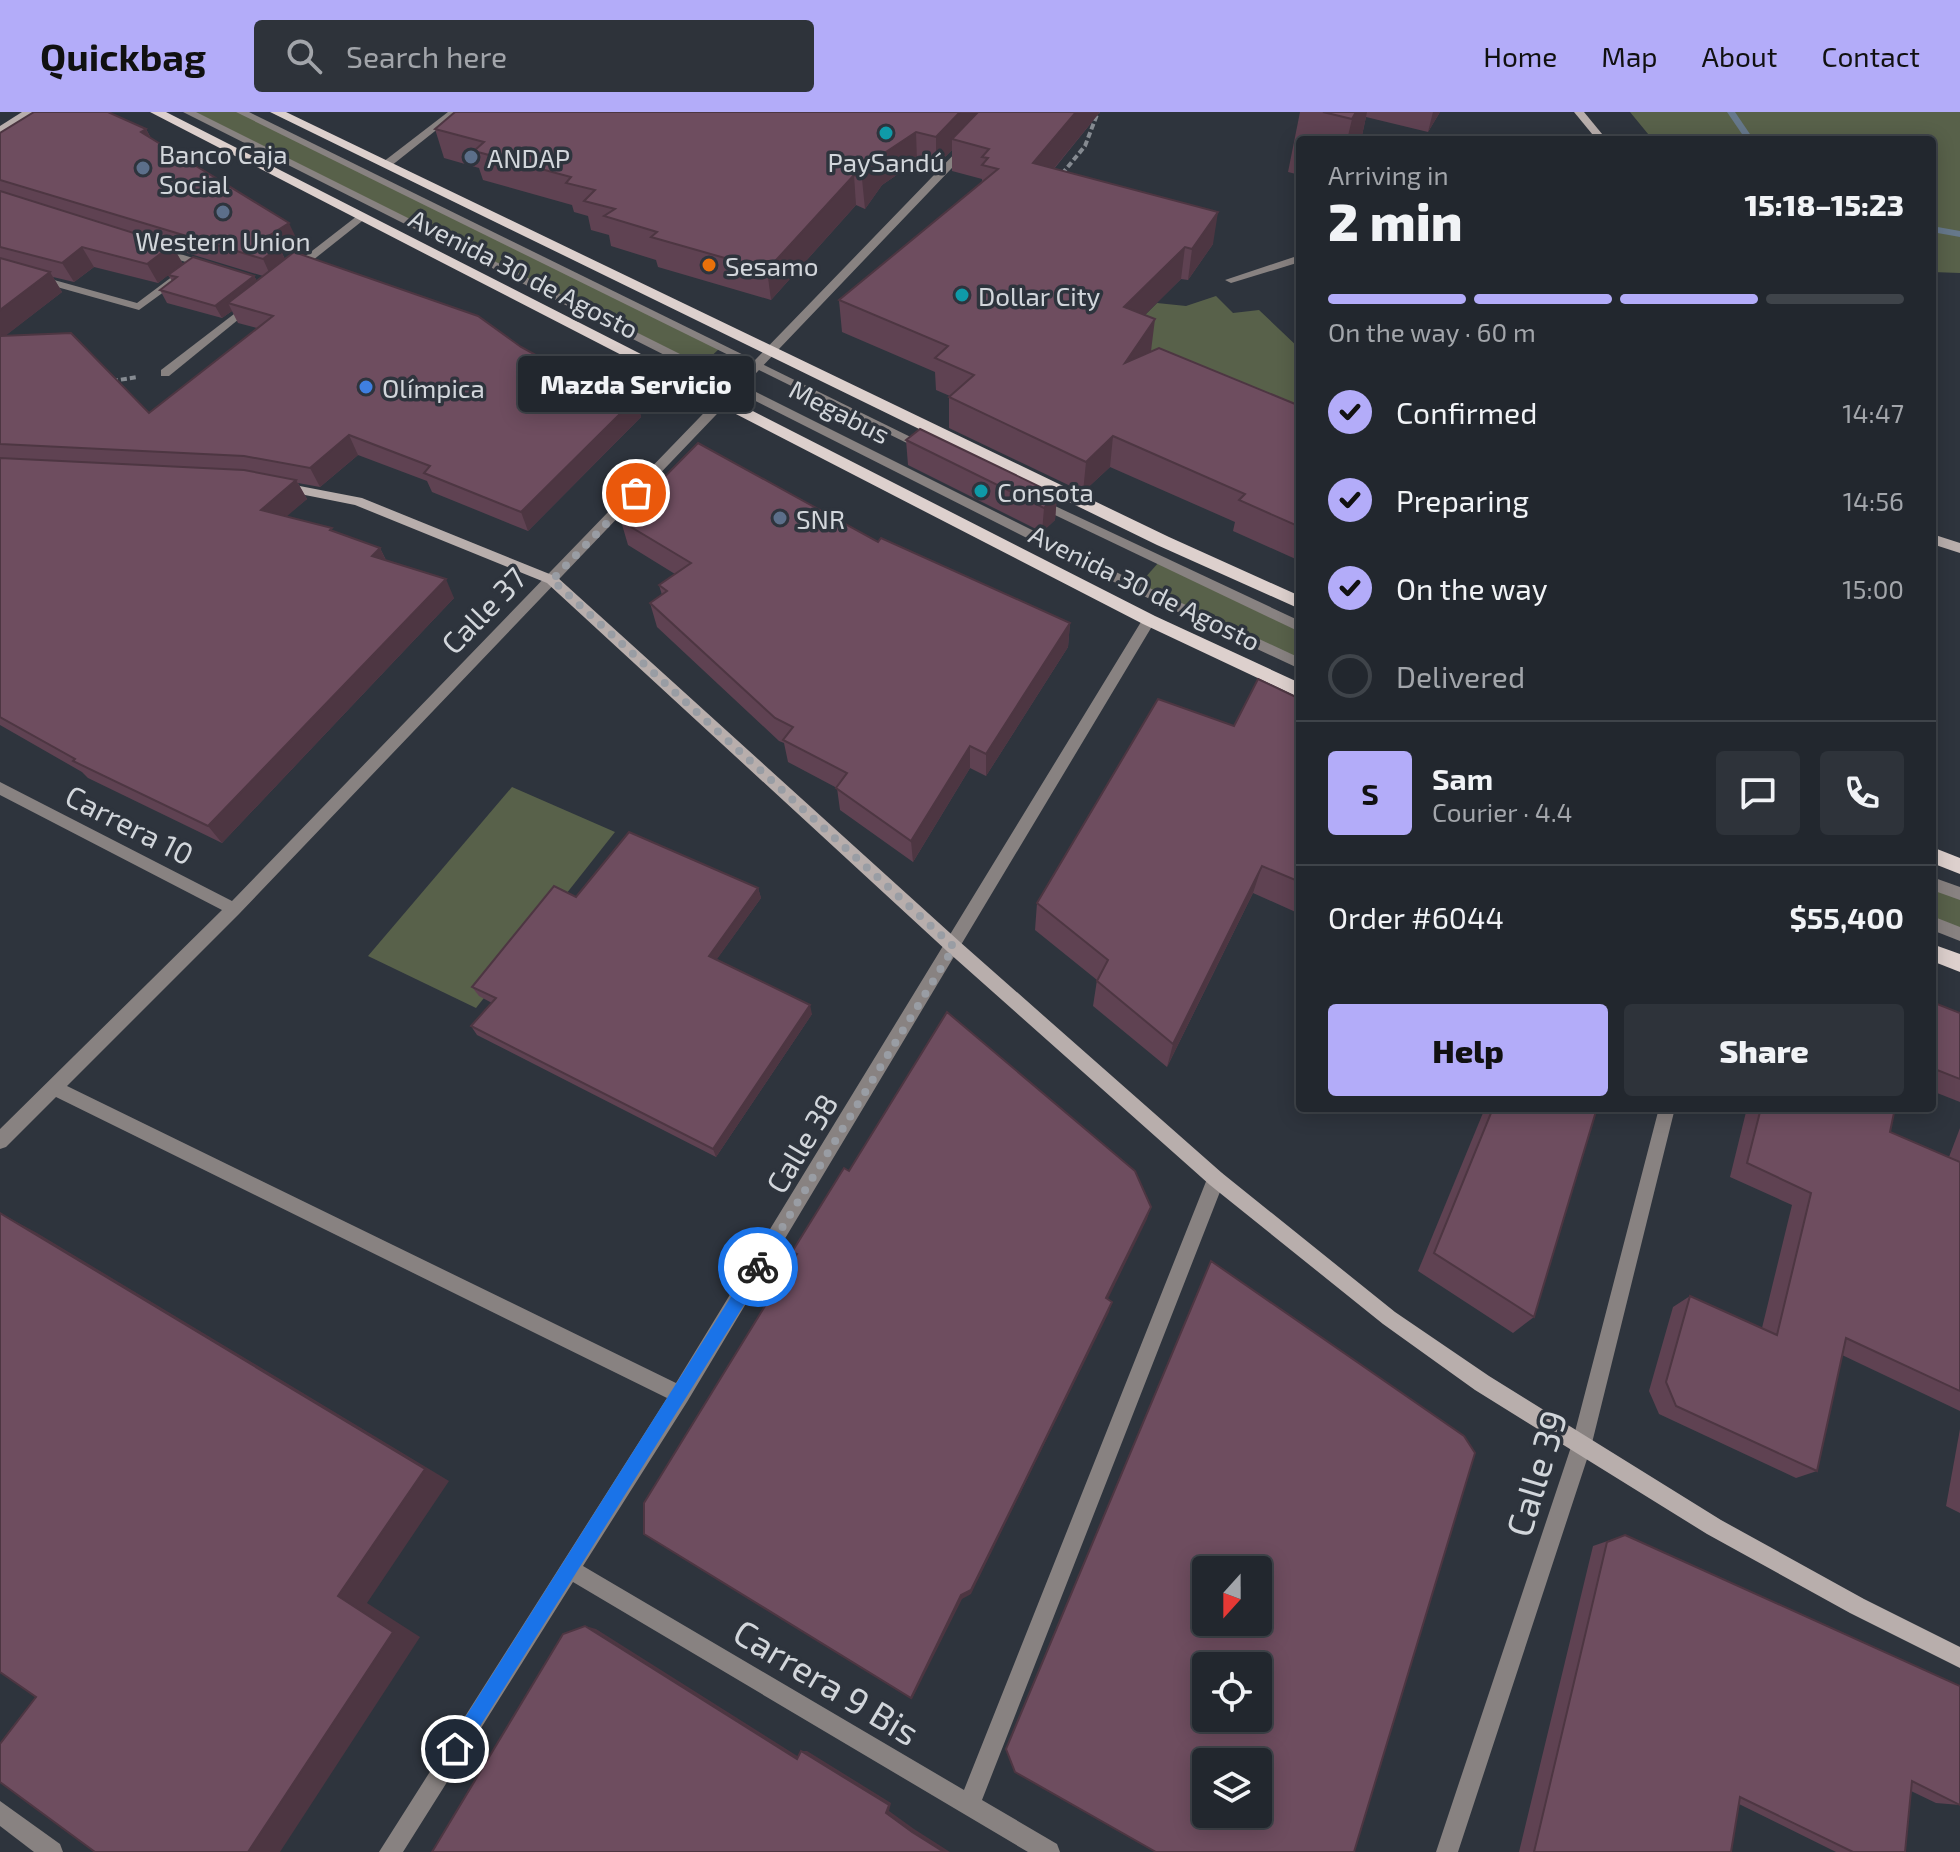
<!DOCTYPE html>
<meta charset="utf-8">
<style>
body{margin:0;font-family:"Exo 2",sans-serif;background:#2e333a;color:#f1f3f6;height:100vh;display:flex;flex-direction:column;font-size:30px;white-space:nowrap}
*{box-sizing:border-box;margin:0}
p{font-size:26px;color:#a2a5aa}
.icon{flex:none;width:44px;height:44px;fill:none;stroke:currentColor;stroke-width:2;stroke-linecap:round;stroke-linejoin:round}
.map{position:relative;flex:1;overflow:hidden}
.details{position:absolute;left:1296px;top:24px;width:640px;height:976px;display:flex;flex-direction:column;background:#22272e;border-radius:8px;box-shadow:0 4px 20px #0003,0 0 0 2px #3f444a}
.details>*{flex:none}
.needle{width:52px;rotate:201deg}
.buttons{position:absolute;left:1192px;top:1444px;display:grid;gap:16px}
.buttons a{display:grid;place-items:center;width:80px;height:80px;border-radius:8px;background:#22272e;box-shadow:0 4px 20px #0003,0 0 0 2px #3f444a;font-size:40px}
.pin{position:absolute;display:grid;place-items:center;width:68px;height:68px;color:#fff;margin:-34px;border:4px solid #fff;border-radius:50%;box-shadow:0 2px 8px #0007}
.courier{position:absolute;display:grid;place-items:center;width:80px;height:80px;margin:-40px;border:6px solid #1a73e8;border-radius:50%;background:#fff;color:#222;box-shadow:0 2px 10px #0007}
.bubble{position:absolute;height:56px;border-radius:8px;background:#22272e;box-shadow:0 4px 20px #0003,0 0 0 2px #3f444a;font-size:26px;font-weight:800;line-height:56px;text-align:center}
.summary em{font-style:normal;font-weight:800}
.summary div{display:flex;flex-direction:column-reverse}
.summary{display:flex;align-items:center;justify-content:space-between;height:136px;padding:0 32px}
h1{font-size:52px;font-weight:800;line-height:60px}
.bar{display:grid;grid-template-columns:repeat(4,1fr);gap:12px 8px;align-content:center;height:96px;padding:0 32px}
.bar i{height:10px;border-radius:6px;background:#3f444a}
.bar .on{background:#b3acf9}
.bar p{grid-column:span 4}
.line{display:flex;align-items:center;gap:20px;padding:0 32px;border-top:2px solid #3f444a}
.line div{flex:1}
.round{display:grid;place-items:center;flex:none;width:84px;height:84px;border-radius:8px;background:#2e333a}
ol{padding:0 32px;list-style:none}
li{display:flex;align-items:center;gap:24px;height:88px}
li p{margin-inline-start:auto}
li .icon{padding:8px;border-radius:50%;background:#b3acf9;color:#111;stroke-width:4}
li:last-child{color:#a2a5aa}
li i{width:44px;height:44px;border:4px solid #3f444a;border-radius:50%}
.cta{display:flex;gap:16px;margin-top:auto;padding:16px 32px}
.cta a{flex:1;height:92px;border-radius:8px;background:#b3acf9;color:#111;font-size:32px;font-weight:800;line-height:92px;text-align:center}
.cta a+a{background:#2e333a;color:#f1f3f6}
header{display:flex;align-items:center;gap:48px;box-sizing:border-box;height:112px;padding:0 40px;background:#b3acf9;color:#111}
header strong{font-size:38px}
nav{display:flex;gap:44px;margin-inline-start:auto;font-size:28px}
.search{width:560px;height:72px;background:#2e333a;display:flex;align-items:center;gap:20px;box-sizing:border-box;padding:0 28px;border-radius:8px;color:#a2a5aa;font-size:30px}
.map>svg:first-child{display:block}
</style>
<header>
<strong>Quickbag</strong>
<div class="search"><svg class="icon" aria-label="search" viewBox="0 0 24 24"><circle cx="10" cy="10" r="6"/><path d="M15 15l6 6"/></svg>Search here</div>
<nav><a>Home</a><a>Map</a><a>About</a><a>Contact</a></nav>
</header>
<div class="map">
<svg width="1960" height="1740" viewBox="0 0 1960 1740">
<rect width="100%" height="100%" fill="#2e343d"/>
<g fill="#58614a">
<path d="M188,0h53l480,235 -21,20z"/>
<path d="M1630,0h330v161l-28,-1v-132h-279z"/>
<path d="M1216,184l17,17 26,-3 41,39v89l-87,-61 -92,-38 36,-36 29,3z"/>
<path d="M1159,450l141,65v37l-164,-76z"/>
<path d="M512,675l103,45 -139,176 -108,-52z"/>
<path d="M1932,771l28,11v40l-28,-11z"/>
</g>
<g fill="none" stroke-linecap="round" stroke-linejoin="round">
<g fill="#66788b" fill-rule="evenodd">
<path d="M1727,0h8l19,28h-8z"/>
<path d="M1932,114l28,5v6l-28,-5z"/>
</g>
<g stroke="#858a91" stroke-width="4" stroke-dasharray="6 3" stroke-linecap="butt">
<path d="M1062,62l23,-28 13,-34"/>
<path d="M112,269l26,-4"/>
</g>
<g fill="#888281" fill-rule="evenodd">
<path d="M183,0h13l934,467 170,79v11l-180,-84z"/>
<path d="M236,0h13l684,336 -6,4 -4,-1z"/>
<path d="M357,104l9,2 -68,54h-8v-4z"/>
<path d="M158,135l54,17 1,2 -5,3 -54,-17 -1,-2z"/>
<path d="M0,153l137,38 36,-27 10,2 -44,32 -139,-39z"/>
<path d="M251,189l4,1v4l-86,70h-8v-6z"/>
<path d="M1038,386l262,123v11l-266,-127 -2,-3z"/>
<path d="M1932,765l28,10v13l-28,-10z"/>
<path d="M1932,804l28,11v14l-28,-11z"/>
</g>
<g fill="#888281" fill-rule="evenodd">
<path d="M448,0h11l-68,54h-8v-4z"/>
<path d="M963,33l9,2 -733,767 -172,172 609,297 468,-766h10v6l-467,779 -104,164 381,224 243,-611 3,-6 6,-2 6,2 3,6 -243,621 75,44 3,8h-32l-455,-270 -170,270h-24l288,-454 -611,-301 -50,50 -6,2v-20l222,-219 -222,-115v-13l232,119z"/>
<path d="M1300,143v7l-69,21 -6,-3z"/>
<path d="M1659,996h16l-84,339 -133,405h-22l135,-405z"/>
<path d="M0,1689l60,43 3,8h-29l-34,-26z"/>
</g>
<g fill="#b8aeac" fill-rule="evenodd">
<path d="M22,0h12l-34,21v-7z"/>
<path d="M1574,0h10l23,28h-10z"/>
<path d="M284,371l78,15 195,79 403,365 262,231 173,139 94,64 232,144 143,79 96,48v21l-110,-55 -143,-79 -232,-144 -92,-66 -173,-139 -262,-233 -401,-369 -192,-78 -75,-15v-6z"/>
<path d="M1932,422l28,9v10l-28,-9z"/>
</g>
<g fill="#ddd0cd" fill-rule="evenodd">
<path d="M150,0h16l989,504 145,67v15l-157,-74z"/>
<path d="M270,0h16l883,425 131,59v13l-143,-64z"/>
<path d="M1932,735l28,11v16l-28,-11z"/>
<path d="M1932,832l28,10v18l-28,-11z"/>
</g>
</g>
<g fill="#5f4252" fill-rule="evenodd">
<path d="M455,0h645l-46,57 159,75 -25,36 -7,-1 -37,36 7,36 -1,1 150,54v155l-67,-30 2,-9 -125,-55 -27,25 -134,-64v-31l1,-1 -14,-6 -1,-18 -93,-40 -3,-32 143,-118v-3l-30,-8v-21l-16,16 -19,-5 -35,24 -17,24 -9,-4 -85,95 -113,-33 -2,-7 -45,-14 -2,-11 -18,-5 -3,-14 -14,-4 -2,-7 -89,-25 -4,-12 -35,-10 -9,-29z"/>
<path d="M1300,0h140l-12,20 -62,-15 -5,23h-61v35l-12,-3z"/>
<path d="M146,17l5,9 147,104 -16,11 3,6 236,88 49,27 66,24 5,19 -113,114 -96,-39 -5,-11 -69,-26 -38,32 -22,-4 9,16 -21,17 94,32 6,12 68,38 -232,245 -134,-65 -6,-6 -82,-47v-592zM174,137l89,27 -6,5 -3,-5 -71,-12zM94,155l64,16 10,-8 4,6 -12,9 7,13 55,15 10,-7 6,12 19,5 -108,85 -143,-78 56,-43 -9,-15 21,5z"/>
<path d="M906,328l151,55 -2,25 -13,12 -134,-67z"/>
<path d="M621,409l257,21 192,81 -2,24 -82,129 -16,-8 -57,94 -73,-52 -3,-22 -49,-26 -4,-19 -5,-2 -122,-114 -7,-24 12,-8 -3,-10 16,-11 -47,-29z"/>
<path d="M1300,587v215l-47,-21 -86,174 -74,-61 4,-26 -62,-50 2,-27 197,-177z"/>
<path d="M758,776l3,10 -45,62 96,54 -96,143 -239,-122 -6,-9 21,-23 -13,-7 -7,-9 104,-90z"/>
<path d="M1932,890l28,11v89l-28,-11z"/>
<path d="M1485,996h112l-63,209 -21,16 -95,-62z"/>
<path d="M1747,996h148l-5,24 59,25 11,-29v283l-118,-56 -25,116 -21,7 -137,-64 -10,-23 24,-84 17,-11 72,32 30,-123 -62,-28z"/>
<path d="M1960,1317v84l-14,-7z"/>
<path d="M1625,1423l335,270 -24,-2 -25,-12 -6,61h-69l-97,-48 -8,48h-212l74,-306z"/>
</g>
<g fill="#4d3642">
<path d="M960,0h28l-36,27v11l-16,16v-29z"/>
<path d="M1076,0h24l-68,83 1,-32z"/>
<path d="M1356,0h11l-6,28h-14l5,-21z"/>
<path d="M1433,0h7l-12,20z"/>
<path d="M146,17l10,19 -15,-16z"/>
<path d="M916,20l1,29 -35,24 -17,24 -3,-30 18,-23z"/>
<path d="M854,63l2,30 -85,95 -4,-30z"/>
<path d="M1218,100l-5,32 -25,36 4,-31z"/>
<path d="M289,111l9,19 -16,11 6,13 -16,13 -9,-20 -1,-19z"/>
<path d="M172,133l11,19 -25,19 -11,-19z"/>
<path d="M82,135l12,20 -20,15 -12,-19z"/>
<path d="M1185,135l-4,32 -60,60 3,-32z"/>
<path d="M50,160l12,20 -62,48v-30z"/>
<path d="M254,164l7,12 -33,15 4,8 -10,7 -7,-12z"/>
<path d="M1155,207l-4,32 -30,43 4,-31z"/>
<path d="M636,286l5,19 -113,114 -7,-19z"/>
<path d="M349,323l9,20 -38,32 -10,-19z"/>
<path d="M1113,324l-3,31 -27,25 3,-30z"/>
<path d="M296,368l11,19 -35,30 -11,-19z"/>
<path d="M1057,383l-2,25 -13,12 2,-24z"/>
<path d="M380,436l9,19 -17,-11z"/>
<path d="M446,467l8,19 -232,245 -14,-17z"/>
<path d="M1070,511l-2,24 -82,129v-22z"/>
<path d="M970,634v22l-57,94 -2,-21z"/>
<path d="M1262,754l-9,27 -86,174 6,-23z"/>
<path d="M758,776l3,10 -49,68 -3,-10z"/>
<path d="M810,893l2,9 -96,143 -3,-8z"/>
<path d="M1151,1095l-4,12 -44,90 3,-11z"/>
<path d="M0,1101l37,20 412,248 -82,122 53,34 -140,215h-32l90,-256z"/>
<path d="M1112,1190l-3,10 -138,282 -9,5 -50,100 -1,-1 50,-103z"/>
<path d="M585,1514l11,3 206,130h-5z"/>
<path d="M801,1639h6l84,52 -2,8 25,18 36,23h-6l-32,-20z"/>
</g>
<g fill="#6e4d5f" stroke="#4d3642" stroke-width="2" fill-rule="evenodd">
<path d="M34,0h74l38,17 -5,3 148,91 -27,17 17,7 -16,12 -263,-79v-47z"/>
<path d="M455,0h505l-24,25 -20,-5 -36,24 -18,23 -8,-4 -87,95 -116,-33 6,-5 -53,-16 11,-7 -31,-8 11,-11 -29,-7 5,-6 -97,-26 10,-9 -49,-13z"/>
<path d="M978,0h98l-43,51 185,49 -26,37 -7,-2 -61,60 31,12 -30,44 34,-15 141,58v121l-61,-27 6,-6 -132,-58 -27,26 -137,-65 25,-22 -39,-17 13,-12 -109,-46 159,-131 -16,-4 6,-7 -6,-1 7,-8 -37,-10z"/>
<path d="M1323,0h33l-4,7z"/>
<path d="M0,79l172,54 -25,19 -65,-17 -20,16 -62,-16z"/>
<path d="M294,140l184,64 43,31 49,27 66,24 -115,114 -97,-39 6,-7 -81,-31 -39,33 -66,-12 -244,-12v-108l71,-3 78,80 124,-97 -45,-13z"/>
<path d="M193,145l61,19 -39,30 -55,-16 17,-13 -9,-2z"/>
<path d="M0,146l50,14 -50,38z"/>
<path d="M920,317l137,66 -13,13 -138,-68z"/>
<path d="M698,331l180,99 3,-4 189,85 -84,131 -16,-8 -59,95 -75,-53 11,-15 -64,-33 10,-13 -18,-9 -125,-115 17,-12 -8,-6 32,-22 -70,-42z"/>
<path d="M0,346l244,12 52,10 -35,30 71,18 -2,2 50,18 -8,8 74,23 -238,247 -135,-65 2,-2 -75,-42z"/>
<path d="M1258,567l42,20v183l-38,-16 -89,178 -76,-63 11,-21 -71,-57 121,-204 76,27z"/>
<path d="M629,720l129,56 -49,68 101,49 -97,144 -242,-123 25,-28 -24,-11 82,-101 22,11z"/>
<path d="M1932,890l28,11v66l-28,-11z"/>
<path d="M947,900l188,159 16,36 -45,91 6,4 -88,181 -53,107 -10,5 -50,103 -267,-164v-31l153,-249 -5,-2 52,-84 5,3z"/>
<path d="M1493,996h104l-63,209 -100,-64z"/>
<path d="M1761,996h134l-5,24 70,30v229l-114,-53 -29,133 -141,-65 -10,-24 24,-86 87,39 34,-142 -64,-30z"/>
<path d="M0,1101l425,256 -87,127 55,36 -145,220h-153l-95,-70v-38l36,-47 -36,-25z"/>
<path d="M1211,1149l253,175 11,17 -121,399h-198l-141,-80 -9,-23zM1206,1458h52v52h-52zM1206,1554h52v52h-52zM1206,1650h52v52h-52z"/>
<path d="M1625,1423l335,151v119l-48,-24 -7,71h-52l-113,-55 -9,55h-197l73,-310z"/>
<path d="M585,1514l212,133 4,-8 88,54 -3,8 26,19 32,20h-512l131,-218z"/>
</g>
<path fill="#1a73e8" d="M758,1148l6,2v11l-302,482 -7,3 -6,-3 -2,-6 2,-6 304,-481z"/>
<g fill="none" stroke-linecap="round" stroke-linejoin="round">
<path stroke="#999da4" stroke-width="8" stroke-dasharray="0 14.4" d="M636,381l-84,87 402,367 -196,320"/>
</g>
<g fill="#0f9aa8" stroke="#2e343d" stroke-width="3">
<circle cx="886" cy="21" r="8"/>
<circle cx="962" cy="183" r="8"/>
<circle cx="981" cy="379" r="8"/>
</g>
<g fill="#5c6f8a" stroke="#2e343d" stroke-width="3">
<circle cx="471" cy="45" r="8"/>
<circle cx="143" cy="56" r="8"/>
<circle cx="223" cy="100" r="8"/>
<circle cx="780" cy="406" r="8"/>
</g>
<circle fill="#e8710a" stroke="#2e343d" stroke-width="3" cx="709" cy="153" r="8"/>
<circle fill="#3f7fe0" stroke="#2e343d" stroke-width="3" cx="366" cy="275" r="8"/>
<g text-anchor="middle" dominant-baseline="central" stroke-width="7" stroke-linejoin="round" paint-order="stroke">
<g font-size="26" fill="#d2d6db" stroke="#2e343d" text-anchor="start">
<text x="159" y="41">Banco Caja<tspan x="159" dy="30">Social</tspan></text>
<text x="487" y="45">ANDAP</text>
<text x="886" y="49" text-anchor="middle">PaySandú</text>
<text x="223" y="128" text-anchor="middle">Western Union</text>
<text x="725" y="153">Sesamo</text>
<text x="978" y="183">Dollar City</text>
<text x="382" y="275">Olímpica</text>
<text x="997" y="379">Consota</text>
<text x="796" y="406">SNR</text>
</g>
<g font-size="26" fill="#d2d6db" stroke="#2e343d">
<text transform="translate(524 161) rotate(27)">Avenida 30 de Agosto</text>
<text transform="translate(840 299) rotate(27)">Megabus</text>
<text transform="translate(1145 475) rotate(26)">Avenida 30 de Agosto</text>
</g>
<g font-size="30" fill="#d2d6db" stroke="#2e343d">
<text transform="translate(483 498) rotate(-46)">Calle 37</text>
<text transform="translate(130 712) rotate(27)">Carrera 10</text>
<text transform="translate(801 1031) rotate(-59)">Calle 38</text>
</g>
<g font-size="36" fill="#d2d6db" stroke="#2e343d">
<text transform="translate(1535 1361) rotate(-73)">Calle 39</text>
<text transform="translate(827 1569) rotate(31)">Carrera 9 Bis</text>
</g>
</g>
</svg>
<div class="buttons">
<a><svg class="needle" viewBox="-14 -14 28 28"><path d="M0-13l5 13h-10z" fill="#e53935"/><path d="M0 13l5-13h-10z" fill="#a2a5aa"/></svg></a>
<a><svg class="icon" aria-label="locate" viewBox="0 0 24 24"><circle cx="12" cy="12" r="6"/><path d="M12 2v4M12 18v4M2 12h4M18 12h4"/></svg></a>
<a><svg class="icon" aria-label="layers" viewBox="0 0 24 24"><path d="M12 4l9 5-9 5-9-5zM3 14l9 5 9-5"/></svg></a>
</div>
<div class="pin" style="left:636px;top:381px;background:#ea580c"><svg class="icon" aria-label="bag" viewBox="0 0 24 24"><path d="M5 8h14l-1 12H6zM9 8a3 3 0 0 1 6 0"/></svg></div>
<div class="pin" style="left:455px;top:1637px;background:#1f2937"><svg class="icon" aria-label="home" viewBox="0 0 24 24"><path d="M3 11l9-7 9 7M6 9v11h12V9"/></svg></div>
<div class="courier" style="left:758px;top:1155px"><svg class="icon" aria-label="bike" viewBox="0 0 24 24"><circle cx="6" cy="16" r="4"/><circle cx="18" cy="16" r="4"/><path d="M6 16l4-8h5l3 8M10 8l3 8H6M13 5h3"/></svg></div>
<div class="bubble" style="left:518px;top:244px;width:236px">Mazda Servicio</div>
<section class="details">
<div class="summary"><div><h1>2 min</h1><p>Arriving in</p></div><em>15:18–15:23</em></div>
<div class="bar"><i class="on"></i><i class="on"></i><i class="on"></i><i></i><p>On the way · 60 m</p></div>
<ol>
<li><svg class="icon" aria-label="check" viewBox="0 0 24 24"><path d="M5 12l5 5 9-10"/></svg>Confirmed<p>14:47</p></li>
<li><svg class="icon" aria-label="check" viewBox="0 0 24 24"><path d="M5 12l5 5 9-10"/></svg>Preparing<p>14:56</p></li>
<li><svg class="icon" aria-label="check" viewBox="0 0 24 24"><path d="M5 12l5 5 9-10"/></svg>On the way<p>15:00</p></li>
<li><i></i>Delivered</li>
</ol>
<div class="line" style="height:144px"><b class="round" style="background:#b3acf9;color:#111">S</b><div><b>Sam</b><p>Courier · 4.4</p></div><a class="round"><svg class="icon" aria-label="chat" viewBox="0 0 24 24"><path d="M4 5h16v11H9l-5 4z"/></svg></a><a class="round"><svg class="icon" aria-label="phone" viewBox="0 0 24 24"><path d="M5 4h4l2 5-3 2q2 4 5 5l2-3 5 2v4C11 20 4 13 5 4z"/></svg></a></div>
<div class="line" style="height:104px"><div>Order #6044</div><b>$55,400</b></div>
<div class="cta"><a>Help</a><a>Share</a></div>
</section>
</div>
